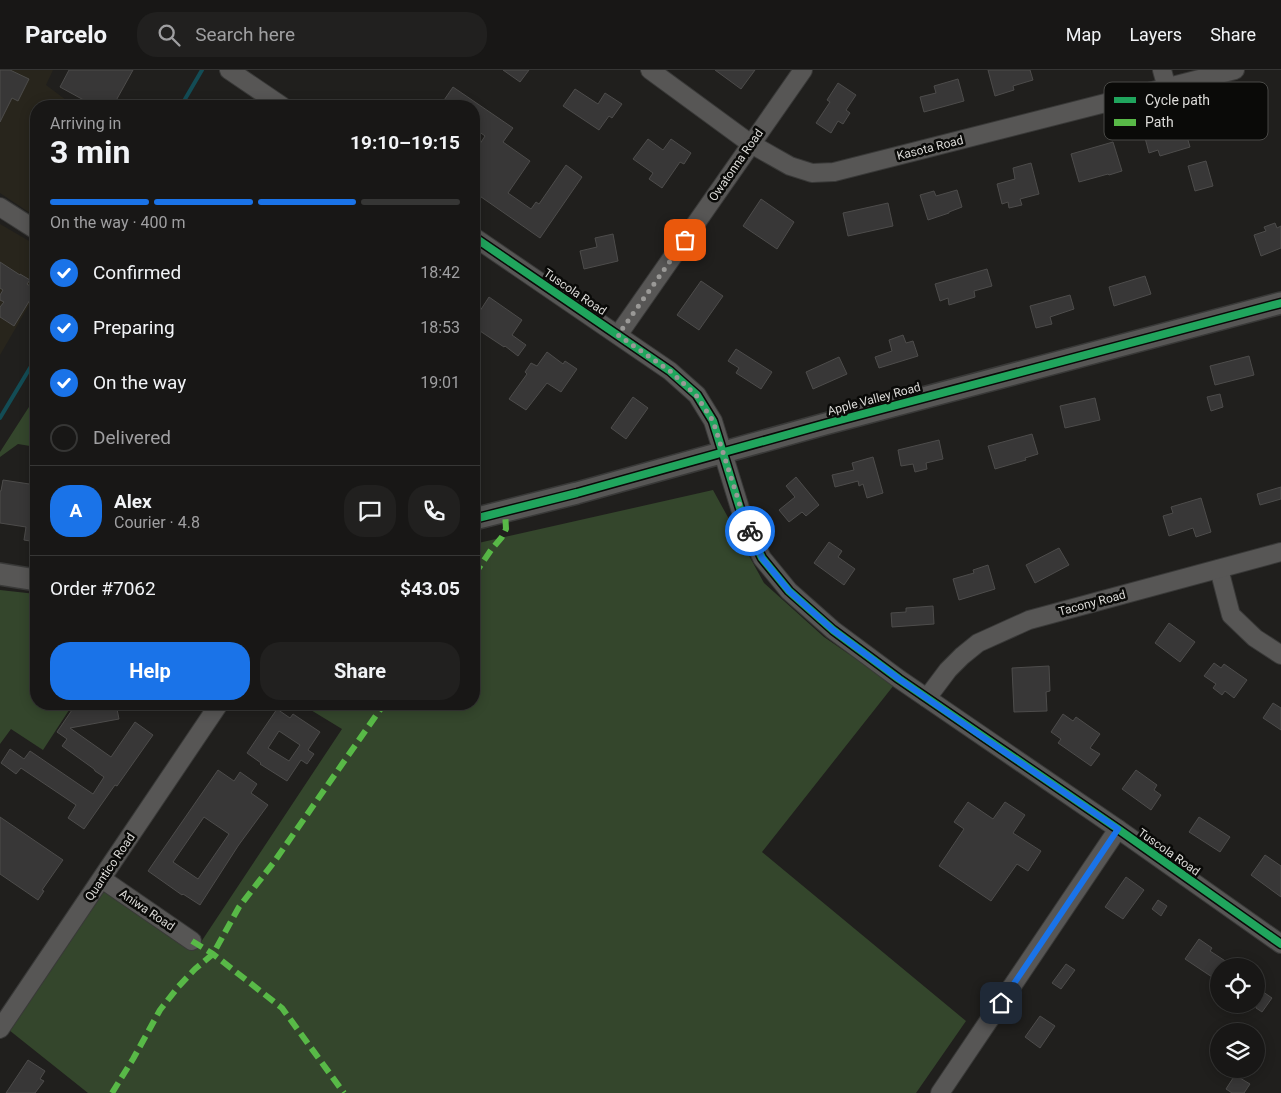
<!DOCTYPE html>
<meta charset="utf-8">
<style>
body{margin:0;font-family:Roboto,sans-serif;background:#21201f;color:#f1f3f6;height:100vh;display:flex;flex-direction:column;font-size:19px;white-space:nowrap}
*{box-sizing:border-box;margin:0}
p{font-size:16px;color:#9f9fa1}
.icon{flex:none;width:28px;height:28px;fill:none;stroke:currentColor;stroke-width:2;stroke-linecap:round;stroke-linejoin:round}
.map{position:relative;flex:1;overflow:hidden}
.panel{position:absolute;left:30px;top:30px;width:450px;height:610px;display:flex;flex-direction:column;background:#181716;border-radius:20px;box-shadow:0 2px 12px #0003,0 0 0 1px #363635}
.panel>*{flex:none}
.controls{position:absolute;left:1210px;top:888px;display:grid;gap:10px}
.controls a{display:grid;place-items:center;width:55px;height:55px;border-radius:50%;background:#181716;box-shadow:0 2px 12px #0003,0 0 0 1px #363635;font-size:25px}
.pin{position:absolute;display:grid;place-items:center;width:42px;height:42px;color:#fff;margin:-21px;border-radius:10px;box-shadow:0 2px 8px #0006}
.courier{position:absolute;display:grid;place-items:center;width:50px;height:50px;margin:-25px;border:4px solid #1a73e8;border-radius:50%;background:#fff;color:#222;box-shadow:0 1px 6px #0007}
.headline em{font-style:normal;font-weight:700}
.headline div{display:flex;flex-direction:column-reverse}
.headline{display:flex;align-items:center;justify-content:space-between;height:85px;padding:0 20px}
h1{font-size:32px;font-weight:700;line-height:38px}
.bar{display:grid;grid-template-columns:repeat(4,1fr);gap:8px 5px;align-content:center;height:60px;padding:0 20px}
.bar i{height:6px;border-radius:4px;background:#363635}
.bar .active{background:#1a73e8}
.bar p{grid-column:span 4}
.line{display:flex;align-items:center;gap:12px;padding:0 20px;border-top:1px solid #363635}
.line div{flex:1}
.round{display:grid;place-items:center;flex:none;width:52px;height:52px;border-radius:20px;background:#21201f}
ol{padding:0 20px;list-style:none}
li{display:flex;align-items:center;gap:15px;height:55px}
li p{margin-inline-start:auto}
li .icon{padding:5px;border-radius:50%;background:#1a73e8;color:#fff;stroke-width:4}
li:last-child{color:#9f9fa1}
li i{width:28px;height:28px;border:2px solid #363635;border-radius:50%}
.button{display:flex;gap:10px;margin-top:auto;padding:10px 20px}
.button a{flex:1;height:58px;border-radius:20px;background:#1a73e8;color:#fff;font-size:20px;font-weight:700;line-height:58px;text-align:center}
.button a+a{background:#21201f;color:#f1f3f6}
header{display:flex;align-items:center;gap:30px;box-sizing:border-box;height:70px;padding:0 25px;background:#181716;border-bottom:1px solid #363635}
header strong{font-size:24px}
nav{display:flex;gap:28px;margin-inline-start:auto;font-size:18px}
.search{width:350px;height:45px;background:#21201f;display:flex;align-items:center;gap:12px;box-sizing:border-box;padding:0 18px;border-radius:20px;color:#9f9fa1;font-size:19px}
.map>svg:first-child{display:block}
</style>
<header>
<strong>Parcelo</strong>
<div class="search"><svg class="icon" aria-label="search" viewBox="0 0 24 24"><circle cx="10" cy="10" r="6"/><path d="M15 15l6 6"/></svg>Search here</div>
<nav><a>Map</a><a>Layers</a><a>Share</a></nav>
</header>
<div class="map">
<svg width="1281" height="1023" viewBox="0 0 1281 1023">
<rect width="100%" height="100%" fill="#201f1d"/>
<g fill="#28251c">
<path d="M0,0h53l-7,15 28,21h-38v111l-36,-24z"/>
<path d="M0,154l36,21v48l-36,62z"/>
</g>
<g fill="#34462c">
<path d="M36,326v51l-18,-3 -18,13v-5z"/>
<path d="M713,420l51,93 60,54 70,48 -132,167 204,169 -50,72h-828l-79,-63 93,-151 97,66 143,-216 -41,-25h173v-160z"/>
<path d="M0,520l36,4v110h50l-15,3 -28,43 -32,-21 -11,15z"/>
</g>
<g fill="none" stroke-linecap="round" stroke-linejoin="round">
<g stroke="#134c55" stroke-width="4">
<path d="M181,36l21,-36"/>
<path d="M0,348l36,-60"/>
</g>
</g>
<g fill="#383737" stroke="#4d4c4b" fill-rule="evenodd">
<path d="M0,0h10l19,9 -11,22 -6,-3 -12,24z"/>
<path d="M69,0h64l-20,36h-24l2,-2 -31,-17z"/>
<path d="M503,0h26l-9,12z"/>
<path d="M715,0h40l-14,19z"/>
<path d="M988,0h42l3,10 -20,6 1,4 -19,6z"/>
<path d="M958,9l6,22 -40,11 -4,-15 16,-4 -2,-7z"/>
<path d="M838,13l18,12 -10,15 4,3 -7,11 -5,-3 -7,12 -15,-10 14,-21 -3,-2z"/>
<path d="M453,17l60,41 -10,14 27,19 -22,32 23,16 5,-7 3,2 27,-39 16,12 -42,61 -66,-46v-39l11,-17 -11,-8v-22h-34z"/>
<path d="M575,19l23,15 7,-11 17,11 -10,14 -3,-2 -10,14 -36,-24z"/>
<path d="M1183,53l7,24 -30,9 -2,-6 -9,3 -5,-19z"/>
<path d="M648,69l15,11 8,-11 20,14 -7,11 -4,-2 -18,26 -13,-9 4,-6 -20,-14z"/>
<path d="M1113,72l9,29 -13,4 -1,-1 -29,8 -8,-28z"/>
<path d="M1206,91l7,25 -18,5 -7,-25z"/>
<path d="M1031,93l8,31 -19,5 2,6 -13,3 -1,-6 -6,2 -5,-20 18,-5 -2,-11z"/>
<path d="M957,120l5,17 -13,5v1l-21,7 -8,-25 14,-4 2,5z"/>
<path d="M761,129l33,23 -17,27 -34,-23z"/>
<path d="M888,133l5,23 -45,10 -5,-23z"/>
<path d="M1275,153l2,5 4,-2v22l-20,8 -7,-21 12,-4 -2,-4z"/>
<path d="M613,164l5,27 -34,8 -4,-18 17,-4 -2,-9z"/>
<path d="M0,192l20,13v-1l10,6 -3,4 9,6 -22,36 -14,-9v-10l4,-5 -4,-2v-5l3,-5 -3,-2z"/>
<path d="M987,199l5,17 -18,5 1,6 -26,8 -1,-7 -8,3 -5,-17z"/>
<path d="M1145,206l6,18 -37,12 -5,-19z"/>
<path d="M701,211l22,15 -24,34 -22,-15z"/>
<path d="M1070,225l4,14 -24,8 2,7 -16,4 -6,-22z"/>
<path d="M489,227l33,23 -10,15 14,10 -8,11 -13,-10 -1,1 -30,-20v-7z"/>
<path d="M903,265l3,8 7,-2 5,15 -39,12 -4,-11 17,-6 -3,-11z"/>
<path d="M736,279l36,23 -11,17 -25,-16 3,-5 -11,-7z"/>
<path d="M547,282l16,12 2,-3 12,8 -16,23 -14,-9 -21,27 -17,-11 18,-25 -2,-2 6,-9 6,3z"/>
<path d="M1249,286l5,19 -39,10 -5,-19z"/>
<path d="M839,287l8,17 -34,15 -7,-17z"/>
<path d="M1220,324l3,13 -12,4 -4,-14z"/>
<path d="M633,327l15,11 -22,31 -15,-11z"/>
<path d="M1095,328l5,22 -35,8 -5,-22z"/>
<path d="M1032,364l6,20 -13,4 1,2 -31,9 -7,-23z"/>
<path d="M939,370l4,19 -17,4 1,6 -12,3 -2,-8 -12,2 -3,-16z"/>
<path d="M873,387l10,36 -16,5 -4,-14 -4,2 -1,-5 -23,6 -3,-12 22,-5 -2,-7z"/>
<path d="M796,407l23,28 -13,11 -4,-4 -13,10 -10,-12 16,-13 -9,-11z"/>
<path d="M3,410l33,5 -2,11h2v46l-12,-2 2,-13 -26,-4v-32h1z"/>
<path d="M1281,417v12l-21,6 -3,-11z"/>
<path d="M1201,428l10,34 -15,5 -3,-9 -24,8 -6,-20 10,-3 -2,-6z"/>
<path d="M829,472l13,9 -4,6 17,12 -11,16 -30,-22z"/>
<path d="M1059,478l10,17 -34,18 -9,-18z"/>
<path d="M988,495l7,24 -36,11 -6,-21 21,-6 -1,-3z"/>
<path d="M933,536l1,18 -42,3 -1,-14 15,-1v-4z"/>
<path d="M1169,553l26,19 -15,20 -25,-19z"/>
<path d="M1214,593l7,5 3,-4 23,16 -13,18 -9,-7 -3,4 -9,-7 3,-4 -12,-8z"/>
<path d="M1049,596l1,25 -4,1 1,19 -33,1 -2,-44z"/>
<path d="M1273,633l8,5v22l-18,-12z"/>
<path d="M104,634h12l3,15 -49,9 41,29 24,-35 18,13 -36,51 -2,-1 -31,44 -16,-11 8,-13 -55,-37 -5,6 -15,-11 9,-14 14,10 6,-8 63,43 11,-17 -9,-6 -1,-2 -32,-23 5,-7 -10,-7 15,-22z"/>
<path d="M277,639l13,9 3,-4 27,18 -12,18 6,4 -7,10 -6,-4 -14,21 -27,-17 1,-1 -14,-10zM279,661l21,14 -11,16 -21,-13z"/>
<path d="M1063,644l10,7 3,-4 24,17 -10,14 10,6 -9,12 -33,-23 3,-4 -10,-7z"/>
<path d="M218,700l16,11 6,-9 17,12 -6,9 17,12 -30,41 -38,59 -17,-11 -1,1 -34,-24zM204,747l25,17 -31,45 -25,-17z"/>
<path d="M1136,700l21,15 -3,5 7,5 -10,15 -29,-21z"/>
<path d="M968,732l25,17 12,-17 20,13 -12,18 28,18 -13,20 -11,-7 -26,37 -52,-35 25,-37 -10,-7z"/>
<path d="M0,747l63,43 -21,30 2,1 -6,9 -38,-26z"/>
<path d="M1199,747l31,20 -10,15 -31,-20z"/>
<path d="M1265,785l16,11v31l-30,-22z"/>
<path d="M1126,807l18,13 -21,29 -18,-12z"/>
<path d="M1158,830l9,6 -6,10 -9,-7z"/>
<path d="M1199,869l13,9 -2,3 23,15h-14v7l-4,6 -30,-20z"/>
<path d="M1066,894l9,6 -14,19 -9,-6z"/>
<path d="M1256,917l16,11 -10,14 -6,-4z"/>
<path d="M1040,946l15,10 -15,22 -15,-11z"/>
<path d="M28,990l17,11 -5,8 4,2 -9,12h-29z"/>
<path d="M1235,1005l15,9 -6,9h-12l-6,-4z"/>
</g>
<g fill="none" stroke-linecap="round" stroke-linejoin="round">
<defs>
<g id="minor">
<path d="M229,0l53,36"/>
<path d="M650,0l101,74 39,22 22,7 22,-1 401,-102"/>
<path d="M1162,0l5,18"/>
<path d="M0,137l36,23"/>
<path d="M474,167l196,134 27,24 16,26 30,97 19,40 27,33 44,39 66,49 219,150 163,115"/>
<path d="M618,265l185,-265"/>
<path d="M1219,499l12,46 24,23 26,17"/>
<path d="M927,628l21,-28 14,-14 16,-13 51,-23 252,-68"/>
<path d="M102,809l90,62"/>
<path d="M0,959l219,-325"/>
<path d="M940,1023l178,-264"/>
</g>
<g id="major">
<path d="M474,449l103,-26 248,-69 456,-121"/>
<path d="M0,504l36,6"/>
</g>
</defs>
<use href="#minor" stroke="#393938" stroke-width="20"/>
<use href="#major" stroke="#393938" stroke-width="24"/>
<use href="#minor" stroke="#575655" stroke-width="18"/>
<use href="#major" stroke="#575655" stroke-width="21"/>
<g stroke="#58b947" stroke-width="6" stroke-dasharray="12 6" stroke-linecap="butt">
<path d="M474,505l17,-25 11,-13 4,-8 -1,-18"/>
<path d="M192,871l21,13 69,54 62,85"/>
<path d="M112,1023l21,-34 27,-49 18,-23 17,-18 18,-15 26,-47 35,-45 110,-158"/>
</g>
<defs>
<g id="cycleway">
<path d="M474,167l196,134 27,24 16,26 30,97 19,40 27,33 44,39 66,49 219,150 163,115"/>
<path d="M474,449l103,-26 248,-69 456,-121"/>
</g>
</defs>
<use href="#cycleway" stroke="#0a0a08" stroke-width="11"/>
<use href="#cycleway" stroke="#20a55d" stroke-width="8"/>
</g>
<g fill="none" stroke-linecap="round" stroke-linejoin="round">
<path stroke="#9a9997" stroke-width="5" stroke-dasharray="0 9" d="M685,170l-67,95 52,36 26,24 17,26 31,97 6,13"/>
<path stroke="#1a73e8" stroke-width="6" d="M750,461l12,27 27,33 44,39 66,49 85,59 134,91 -117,174"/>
</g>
<g text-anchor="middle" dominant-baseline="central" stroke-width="5" stroke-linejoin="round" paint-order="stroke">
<g font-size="12" fill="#dcdbd8" stroke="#0a0a08">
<text transform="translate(930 78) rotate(-14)">Kasota Road</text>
<text transform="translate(736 95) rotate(-55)">Owatonna Road</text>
<text transform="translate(575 222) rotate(34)">Tuscola Road</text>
<text transform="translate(874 329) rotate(-15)">Apple Valley Road</text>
<text transform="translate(1092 533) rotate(-15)">Tacony Road</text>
<text transform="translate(1169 782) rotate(35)">Tuscola Road</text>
<text transform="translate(110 797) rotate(-56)">Quantico Road</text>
<text transform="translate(147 840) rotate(34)">Aniwa Road</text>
</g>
</g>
<rect x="1104" y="12" width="164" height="58" rx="8" fill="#0a0a08" stroke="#494946" stroke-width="1"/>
<rect x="1114" y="27" width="22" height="6" fill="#20a55d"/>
<rect x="1114" y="49" width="22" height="7" fill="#58b947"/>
<g font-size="14" fill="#dcdbd8">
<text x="1145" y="35">Cycle path</text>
<text x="1145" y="57">Path</text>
</g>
</svg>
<div class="controls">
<a><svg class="icon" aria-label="locate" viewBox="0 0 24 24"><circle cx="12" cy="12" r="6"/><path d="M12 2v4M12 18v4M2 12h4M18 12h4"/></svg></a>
<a><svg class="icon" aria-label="layers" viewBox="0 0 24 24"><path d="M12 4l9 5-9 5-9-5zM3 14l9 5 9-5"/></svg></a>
</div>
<div class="pin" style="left:685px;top:170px;background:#ea580c"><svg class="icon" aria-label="bag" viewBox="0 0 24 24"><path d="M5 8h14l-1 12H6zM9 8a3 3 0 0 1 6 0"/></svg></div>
<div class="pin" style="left:1001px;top:933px;background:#1f2937"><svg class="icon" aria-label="home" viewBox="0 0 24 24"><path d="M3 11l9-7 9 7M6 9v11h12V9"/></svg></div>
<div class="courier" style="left:750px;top:461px"><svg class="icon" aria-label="bike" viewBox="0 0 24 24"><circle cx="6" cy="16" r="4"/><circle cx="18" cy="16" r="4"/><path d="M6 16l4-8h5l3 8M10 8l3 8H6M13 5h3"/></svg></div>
<section class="panel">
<div class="headline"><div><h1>3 min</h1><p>Arriving in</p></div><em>19:10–19:15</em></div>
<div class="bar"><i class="active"></i><i class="active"></i><i class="active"></i><i></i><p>On the way · 400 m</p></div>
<ol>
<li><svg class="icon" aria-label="check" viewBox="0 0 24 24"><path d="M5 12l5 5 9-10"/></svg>Confirmed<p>18:42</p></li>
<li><svg class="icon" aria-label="check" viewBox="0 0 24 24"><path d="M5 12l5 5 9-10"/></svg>Preparing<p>18:53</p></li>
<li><svg class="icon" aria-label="check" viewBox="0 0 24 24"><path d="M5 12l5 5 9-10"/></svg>On the way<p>19:01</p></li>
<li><i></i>Delivered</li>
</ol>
<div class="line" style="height:90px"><b class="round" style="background:#1a73e8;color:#fff">A</b><div><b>Alex</b><p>Courier · 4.8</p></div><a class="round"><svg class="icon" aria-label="chat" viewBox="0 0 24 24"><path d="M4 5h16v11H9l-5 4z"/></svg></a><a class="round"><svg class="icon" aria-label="phone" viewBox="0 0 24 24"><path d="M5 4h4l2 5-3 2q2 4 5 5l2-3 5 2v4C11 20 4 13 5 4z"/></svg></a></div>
<div class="line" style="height:65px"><div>Order #7062</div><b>$43.05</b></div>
<div class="button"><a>Help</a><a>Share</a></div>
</section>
</div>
